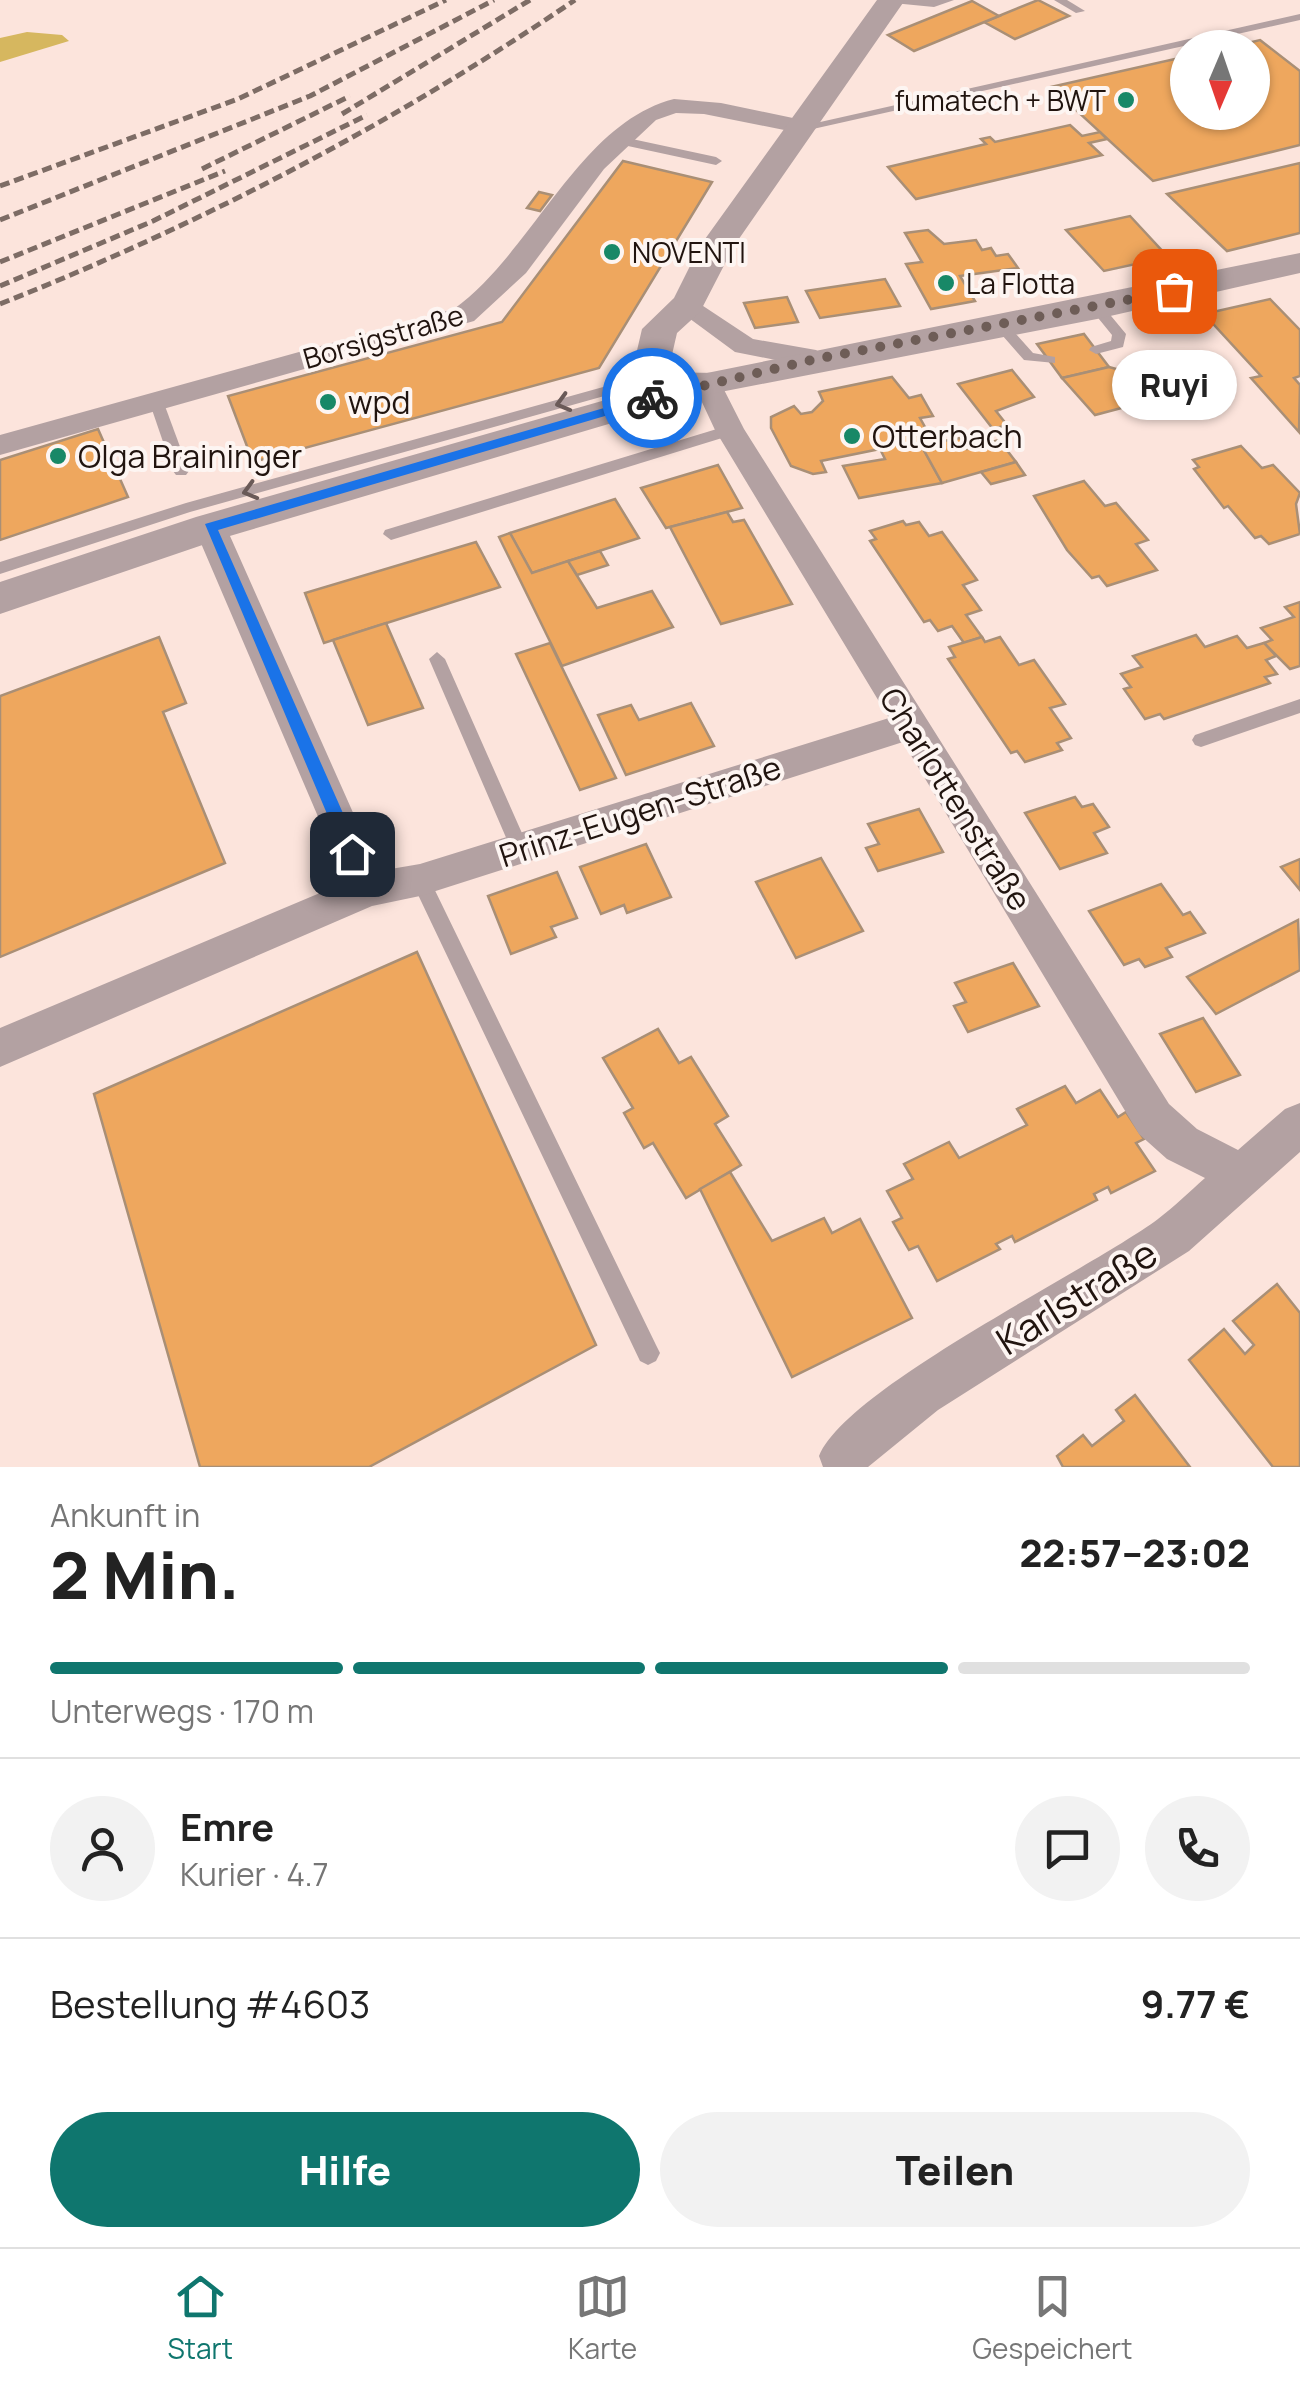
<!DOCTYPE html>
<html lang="de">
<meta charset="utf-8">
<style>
body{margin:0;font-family:Manrope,sans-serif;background:#f2f2f2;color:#222;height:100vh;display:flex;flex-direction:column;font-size:38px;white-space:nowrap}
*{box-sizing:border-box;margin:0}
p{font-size:32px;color:#767676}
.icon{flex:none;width:55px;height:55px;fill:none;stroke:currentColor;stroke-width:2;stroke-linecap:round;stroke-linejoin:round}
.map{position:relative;height:1467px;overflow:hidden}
.sheet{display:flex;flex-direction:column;background:#fff;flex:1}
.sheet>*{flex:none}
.needle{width:65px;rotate:182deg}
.tools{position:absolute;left:1170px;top:30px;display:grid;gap:20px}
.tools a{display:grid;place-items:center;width:100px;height:100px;border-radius:50%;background:#fff;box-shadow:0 2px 8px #0004;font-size:50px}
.pin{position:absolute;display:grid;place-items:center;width:85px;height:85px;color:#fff;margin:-42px;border-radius:20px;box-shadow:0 5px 15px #0006}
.courier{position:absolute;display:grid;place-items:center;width:100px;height:100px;margin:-50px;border:8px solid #1a73e8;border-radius:50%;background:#fff;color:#222;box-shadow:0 2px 12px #0007}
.bubble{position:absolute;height:70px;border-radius:35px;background:#fff;box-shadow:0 2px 8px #0004;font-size:32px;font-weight:800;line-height:70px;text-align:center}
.head em{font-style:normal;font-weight:800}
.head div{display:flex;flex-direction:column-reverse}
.head{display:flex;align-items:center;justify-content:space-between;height:170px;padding:0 50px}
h1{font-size:65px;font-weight:800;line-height:75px}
.bar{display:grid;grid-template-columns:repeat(4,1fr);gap:15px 10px;align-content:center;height:120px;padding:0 50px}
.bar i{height:12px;border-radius:8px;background:#e0e0e0}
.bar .selected{background:#0f766e}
.bar p{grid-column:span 4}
.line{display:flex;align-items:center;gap:25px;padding:0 50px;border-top:2px solid #e0e0e0}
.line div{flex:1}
.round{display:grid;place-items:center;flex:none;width:105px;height:105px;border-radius:52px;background:#f2f2f2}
.action{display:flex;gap:20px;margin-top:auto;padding:20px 50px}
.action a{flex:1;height:115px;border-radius:60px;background:#0f766e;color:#fff;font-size:40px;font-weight:800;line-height:115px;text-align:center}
.action a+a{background:#f2f2f2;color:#222}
.tab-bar{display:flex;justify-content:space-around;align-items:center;height:140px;border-top:2px solid #e0e0e0;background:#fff;font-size:28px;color:#767676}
.tab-bar a{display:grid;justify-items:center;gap:5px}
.tab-bar .selected{color:#0f766e}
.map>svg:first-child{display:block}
</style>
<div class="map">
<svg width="1300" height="1467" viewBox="0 0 1300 1467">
<rect width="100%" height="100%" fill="#fce4dc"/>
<path fill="#d6b75f" d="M27,32l35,3 7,6 -69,21v-24z"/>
<g fill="#eea75e" stroke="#a98f76" stroke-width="2.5">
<path d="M1038,0l31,16 -54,23 -31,-17z"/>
<path d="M972,1l27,15 -85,35 -26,-16z"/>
<path d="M1260,40l40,31v74l-147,36 -102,-94 137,-31v56h64v-64h-25z"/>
<path d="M1070,125l12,11 18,-4 7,7 -18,4 13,12 -186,44 -28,-32 98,-23 -5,-5 9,-2 5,5z"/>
<path d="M623,161l89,21 -113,186 -346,94 -25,-66 274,-74z"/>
<path d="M1300,163v70l-73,18 -60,-57z"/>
<path d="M539,192l13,3 -12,16 -13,-3z"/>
<path d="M1130,216l38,41 -64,14 -38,-41z"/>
<path d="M928,230l16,14 32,-4 6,10 9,-2 5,8 12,-2 10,14 -58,8 15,25 -44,8 -25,-45 16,-2 -17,-29z"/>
<path d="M885,279l15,27 -80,12 -14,-27z"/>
<path d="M787,297l11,25 -43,6 -11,-25z"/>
<path d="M1270,299l30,31v46l-6,2 6,7 -1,47 -48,-54 10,-2 -57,-62z"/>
<path d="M1084,334l25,33 -47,11 -25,-34z"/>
<path d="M1109,367l33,9 17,22 -64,17 -33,-37z"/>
<path d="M1170,368l20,23 -31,7 -17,-22z"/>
<path d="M1012,370l22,27 -38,14 11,14 -14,4 -35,-45z"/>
<path d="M892,377l17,21 12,-3 12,21 -13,2 14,25 -13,2 21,38 -83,15 -16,-32 42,-7 -5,-10 -59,12 5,11 -13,2 -22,-8 -20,-38v-11l23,-11 7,8 11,-2 11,-11 -4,-9z"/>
<path d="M98,429l30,68 -128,43v-80z"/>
<path d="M961,438l6,11 32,-9 17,22 -74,21 -21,-38z"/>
<path d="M1241,446l21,22 11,-3 27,28 -4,11 4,30 -31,10 -8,-8 -6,2 -27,-32 -4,2 -30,-39 5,-2 -6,-7z"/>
<path d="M1016,462l9,13 -34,9 -10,-12z"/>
<path d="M718,465l24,43 -76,20 -25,-40z"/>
<path d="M1084,481l21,25 11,-3 32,37 -12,4 21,26 -50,16 -8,-10 -7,2 -25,-28 -33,-54z"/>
<path d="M615,499l24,39 -107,35 -22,-40z"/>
<path d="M727,512l6,10 11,-2 48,84 -71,20 -51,-97z"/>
<path d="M903,521l3,4 13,-3 10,14 13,-4 35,48 -14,5 18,25 -15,5 16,22 -18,6 -12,-17 -14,5 -8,-11 -6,2 -54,-81 6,-2 -6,-8z"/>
<path d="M510,533l22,40 36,-12 29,47 55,-17 21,36 -111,39 -63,-129z"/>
<path d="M476,542l24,45 -176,56 -19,-50z"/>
<path d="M600,551l8,14 -31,10 -9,-14z"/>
<path d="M1300,602v64l-10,3 -26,-26 8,-3 -11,-12 33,-11 -9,-10z"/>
<path d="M386,623l37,85 -55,17 -35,-85z"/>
<path d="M1196,635l9,12 32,-11 10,12 17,-5 12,13 -10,4 11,14 -12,3 5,6 -106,36 -4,-5 -15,5 -21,-30 7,-2 -10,-13 21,-7 -9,-11z"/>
<path d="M159,637l27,66 -23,9 62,151 -225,94v-261z"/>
<path d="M982,637l3,5 15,-5 19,28 15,-5 31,44 -15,4 21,30 -14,5 5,7 -37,12 -8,-11 -6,2 -63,-94 7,-2 -6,-10z"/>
<path d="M550,643l66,135 -36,12 -64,-136z"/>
<path d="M691,703l23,43 -88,29 -28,-60 33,-10 8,15z"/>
<path d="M1075,797l7,10 11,-3 16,23 -15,6 13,20 -47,16 -35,-56z"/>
<path d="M919,809l24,43 -65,19 -12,-23 13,-4 -11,-20z"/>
<path d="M646,844l25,53 -44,16 -3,-8 -23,9 -21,-47z"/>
<path d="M821,858l42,73 -67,27 -40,-76z"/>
<path d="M1300,859v31l-19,-23z"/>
<path d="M557,872l20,46 -26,9 5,10 -45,17 -23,-58z"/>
<path d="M1161,884l22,31 7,-3 15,21 -39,15 6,9 -27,10 -6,-8 -15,6 -35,-54z"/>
<path d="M1298,920l2,50 -84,44 -29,-37z"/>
<path d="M417,952l179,393 -227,122h-169l-106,-373z"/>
<path d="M1013,963l26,43 -71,26 -14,-26 12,-4 -11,-19z"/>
<path d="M1203,1018l37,57 -44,17 -36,-58z"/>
<path d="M658,1029l21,34 12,-6 37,59 -13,8 26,41 -55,33 -33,-55 -9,5 -20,-35 9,-5 -30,-50z"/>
<path d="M1065,1086l11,17 24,-13 18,27 8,-5 18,27 -8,4 19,28 -44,22 -3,-6 -14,7 3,6 -82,42 -3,-6 -16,8 4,5 -63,32 -19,-35 -9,4 -16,-28 9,-4 -15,-27 26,-12 -9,-15 45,-22 10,16 68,-33 -10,-16z"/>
<path d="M730,1172l42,69 52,-23 8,15 28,-14 52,99 -120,59 -92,-188z"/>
<path d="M1277,1284l23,29v154h-27l-84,-107 35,-31 21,25 9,-9 -21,-24z"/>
<path d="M1135,1395l55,72h-127l-6,-11 26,-21 9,11 32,-25 -8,-11z"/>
</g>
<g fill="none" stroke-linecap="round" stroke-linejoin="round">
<g fill="#b3a1a2" fill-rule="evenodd">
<path d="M888,0h66l-20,7 -41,-4z"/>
<path d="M1054,0h13l18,11 -9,2z"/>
<path d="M1300,14v6l-496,111 -6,-4z"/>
<path d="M618,136l98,21 6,4 -6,4 -102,-22 -2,-3z"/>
<path d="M1097,304l5,1 24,29 -3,13 -27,7 -7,-4 2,-3 20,-6 1,-6 -22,-27z"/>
<path d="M1002,323l5,1 26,29 22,4v6l-31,-3 -29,-33z"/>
<path d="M657,372l60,1 7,5 -7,5 -60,-1 -42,11 -425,119 -190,62v-12l186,-59z"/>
<path d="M155,393l7,5 27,73 -3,4h-10l-3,-4 -25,-73z"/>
<path d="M730,425l5,1v8l-344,106 -8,-6 2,-4z"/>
<path d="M437,652l8,7 84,190 -2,6 -7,2 -7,-2 -2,-6 -82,-190z"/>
<path d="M1300,699v14l-99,34 -6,-2 -3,-5 3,-5z"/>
<path d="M420,872l7,2 229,471 4,8 -4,8 -8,4 -8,-4 -229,-481 2,-6z"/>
</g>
<g fill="#b3a1a2" fill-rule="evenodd">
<path d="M674,99l47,4 91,19 4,5 -12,7 -100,-20 -28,-1 -20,7 -52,49 -78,104 -52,48 -474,134v-20l454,-126c79,-57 125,-186 220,-210z"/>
<path d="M688,296l65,43 63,11 14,9 -14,9 -81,-16 -57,-42 -3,-6 3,-6z"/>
<path d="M707,374l10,2 27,53 425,675 28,25 41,21 47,-41 15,-6v49l-111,99 -251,159 -70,57h-45l-4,-11c28,-69 269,-185 339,-237 16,-12 31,-27 47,-41l-38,-19 -28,-25 -236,-392 -483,154 -48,10 -372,161v-39l346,-146 -152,-355 5,-8h22l5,8 153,344 41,-7 469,-146 -174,-288 -22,-47z"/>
</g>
<path fill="#b3a1a2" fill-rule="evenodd" d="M877,0h28l-171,246 -34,66 -23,21 -6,26 6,20 623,-126v20l-203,46 -387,75 -487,144 -223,76v-32l196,-65 448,-128 -9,-30 7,-30 32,-31 26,-52z"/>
<g stroke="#7d6c65" stroke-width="5" stroke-dasharray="10 5" stroke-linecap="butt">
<path d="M342,114l188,-114"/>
<path d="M202,169l148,-73"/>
<path d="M0,186l238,-87 208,-99"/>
<path d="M0,220l310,-124 184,-96"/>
<path d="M0,262l225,-91"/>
<path d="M0,286l153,-65 214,-106"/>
<path d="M0,304c204,-81 394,-181 575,-304"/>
</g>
</g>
<defs><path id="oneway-chevron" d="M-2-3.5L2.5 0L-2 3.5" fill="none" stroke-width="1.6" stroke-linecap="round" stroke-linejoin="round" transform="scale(2.5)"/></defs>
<g stroke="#6a5a58">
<use href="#oneway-chevron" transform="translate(563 403) rotate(164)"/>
<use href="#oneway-chevron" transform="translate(250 491) rotate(164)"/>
</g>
<path fill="#1a73e8" d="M652,394l4,7 -438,129 143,324 -2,5h-13l-141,-335z"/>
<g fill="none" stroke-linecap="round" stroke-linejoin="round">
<path stroke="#6e5d57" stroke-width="10" stroke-dasharray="0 18" d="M652,398l164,-39 358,-68"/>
</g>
<g fill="#188867" stroke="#fdf5f2" stroke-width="4">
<circle cx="1126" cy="100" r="10"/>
<circle cx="612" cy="252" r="10"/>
<circle cx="946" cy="283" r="10"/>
<circle cx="328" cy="402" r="10"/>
<circle cx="852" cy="436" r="10"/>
<circle cx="58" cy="456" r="10"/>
</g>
<g text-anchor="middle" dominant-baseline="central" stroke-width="8" stroke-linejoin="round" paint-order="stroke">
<g font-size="28" fill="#21140f" stroke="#fdf5f2" text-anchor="start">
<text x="1106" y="100" text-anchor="end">fumatech + BWT</text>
<text x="632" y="252">NOVENTI</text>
<text x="966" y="283">La Flotta</text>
</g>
<g font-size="28" fill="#21140f" stroke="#fdf5f2">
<text transform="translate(383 336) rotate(-16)">Borsigstraße</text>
</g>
<g font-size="32" fill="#21140f" stroke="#fdf5f2" text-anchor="start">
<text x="348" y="402">wpd</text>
<text x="872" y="436">Otterbach</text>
<text x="78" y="456">Olga Braininger</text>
</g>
<g font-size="32" fill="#21140f" stroke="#fdf5f2">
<text transform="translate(956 799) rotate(58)">Charlottenstraße</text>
<text transform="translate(640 811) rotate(-18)">Prinz-Eugen-Straße</text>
</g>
<g font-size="38" fill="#21140f" stroke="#fdf5f2">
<text transform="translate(1076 1296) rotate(-32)">Karlstraße</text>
</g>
</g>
</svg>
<div class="tools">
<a><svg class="needle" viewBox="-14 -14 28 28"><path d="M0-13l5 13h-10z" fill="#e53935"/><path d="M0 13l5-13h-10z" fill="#767676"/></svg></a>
</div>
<div class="pin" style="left:1174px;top:291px;background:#ea580c"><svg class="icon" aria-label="bag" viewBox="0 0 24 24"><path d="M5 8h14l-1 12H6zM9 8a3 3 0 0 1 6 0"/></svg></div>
<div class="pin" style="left:352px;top:854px;background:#1f2937"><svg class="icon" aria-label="home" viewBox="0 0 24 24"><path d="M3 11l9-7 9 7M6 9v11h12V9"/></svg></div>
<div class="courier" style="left:652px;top:398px"><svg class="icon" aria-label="bike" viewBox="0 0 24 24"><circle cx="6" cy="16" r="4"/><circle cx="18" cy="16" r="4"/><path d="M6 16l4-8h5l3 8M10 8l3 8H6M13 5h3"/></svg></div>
<div class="bubble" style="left:1112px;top:350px;width:125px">Ruyi</div>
</div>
<section class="sheet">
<div class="head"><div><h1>2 Min.</h1><p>Ankunft in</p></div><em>22:57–23:02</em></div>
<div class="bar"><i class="selected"></i><i class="selected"></i><i class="selected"></i><i></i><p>Unterwegs · 170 m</p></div>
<div class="line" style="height:180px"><a class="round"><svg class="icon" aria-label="person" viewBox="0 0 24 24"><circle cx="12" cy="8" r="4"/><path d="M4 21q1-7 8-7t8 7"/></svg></a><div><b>Emre</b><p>Kurier · 4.7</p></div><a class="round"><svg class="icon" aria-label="chat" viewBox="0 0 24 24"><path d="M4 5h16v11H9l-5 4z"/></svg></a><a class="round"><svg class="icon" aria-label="phone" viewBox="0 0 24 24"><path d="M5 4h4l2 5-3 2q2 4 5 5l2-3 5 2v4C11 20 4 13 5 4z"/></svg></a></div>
<div class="line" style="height:130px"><div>Bestellung #4603</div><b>9.77 €</b></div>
<div class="action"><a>Hilfe</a><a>Teilen</a></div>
</section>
<nav class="tab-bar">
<a class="selected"><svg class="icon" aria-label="home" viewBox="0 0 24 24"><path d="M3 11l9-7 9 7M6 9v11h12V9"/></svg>Start</a>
<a><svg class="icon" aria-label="map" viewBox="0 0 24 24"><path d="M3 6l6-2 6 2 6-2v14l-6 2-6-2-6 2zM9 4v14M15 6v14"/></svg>Karte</a>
<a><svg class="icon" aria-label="saved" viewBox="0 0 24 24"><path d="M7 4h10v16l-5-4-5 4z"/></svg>Gespeichert</a>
</nav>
